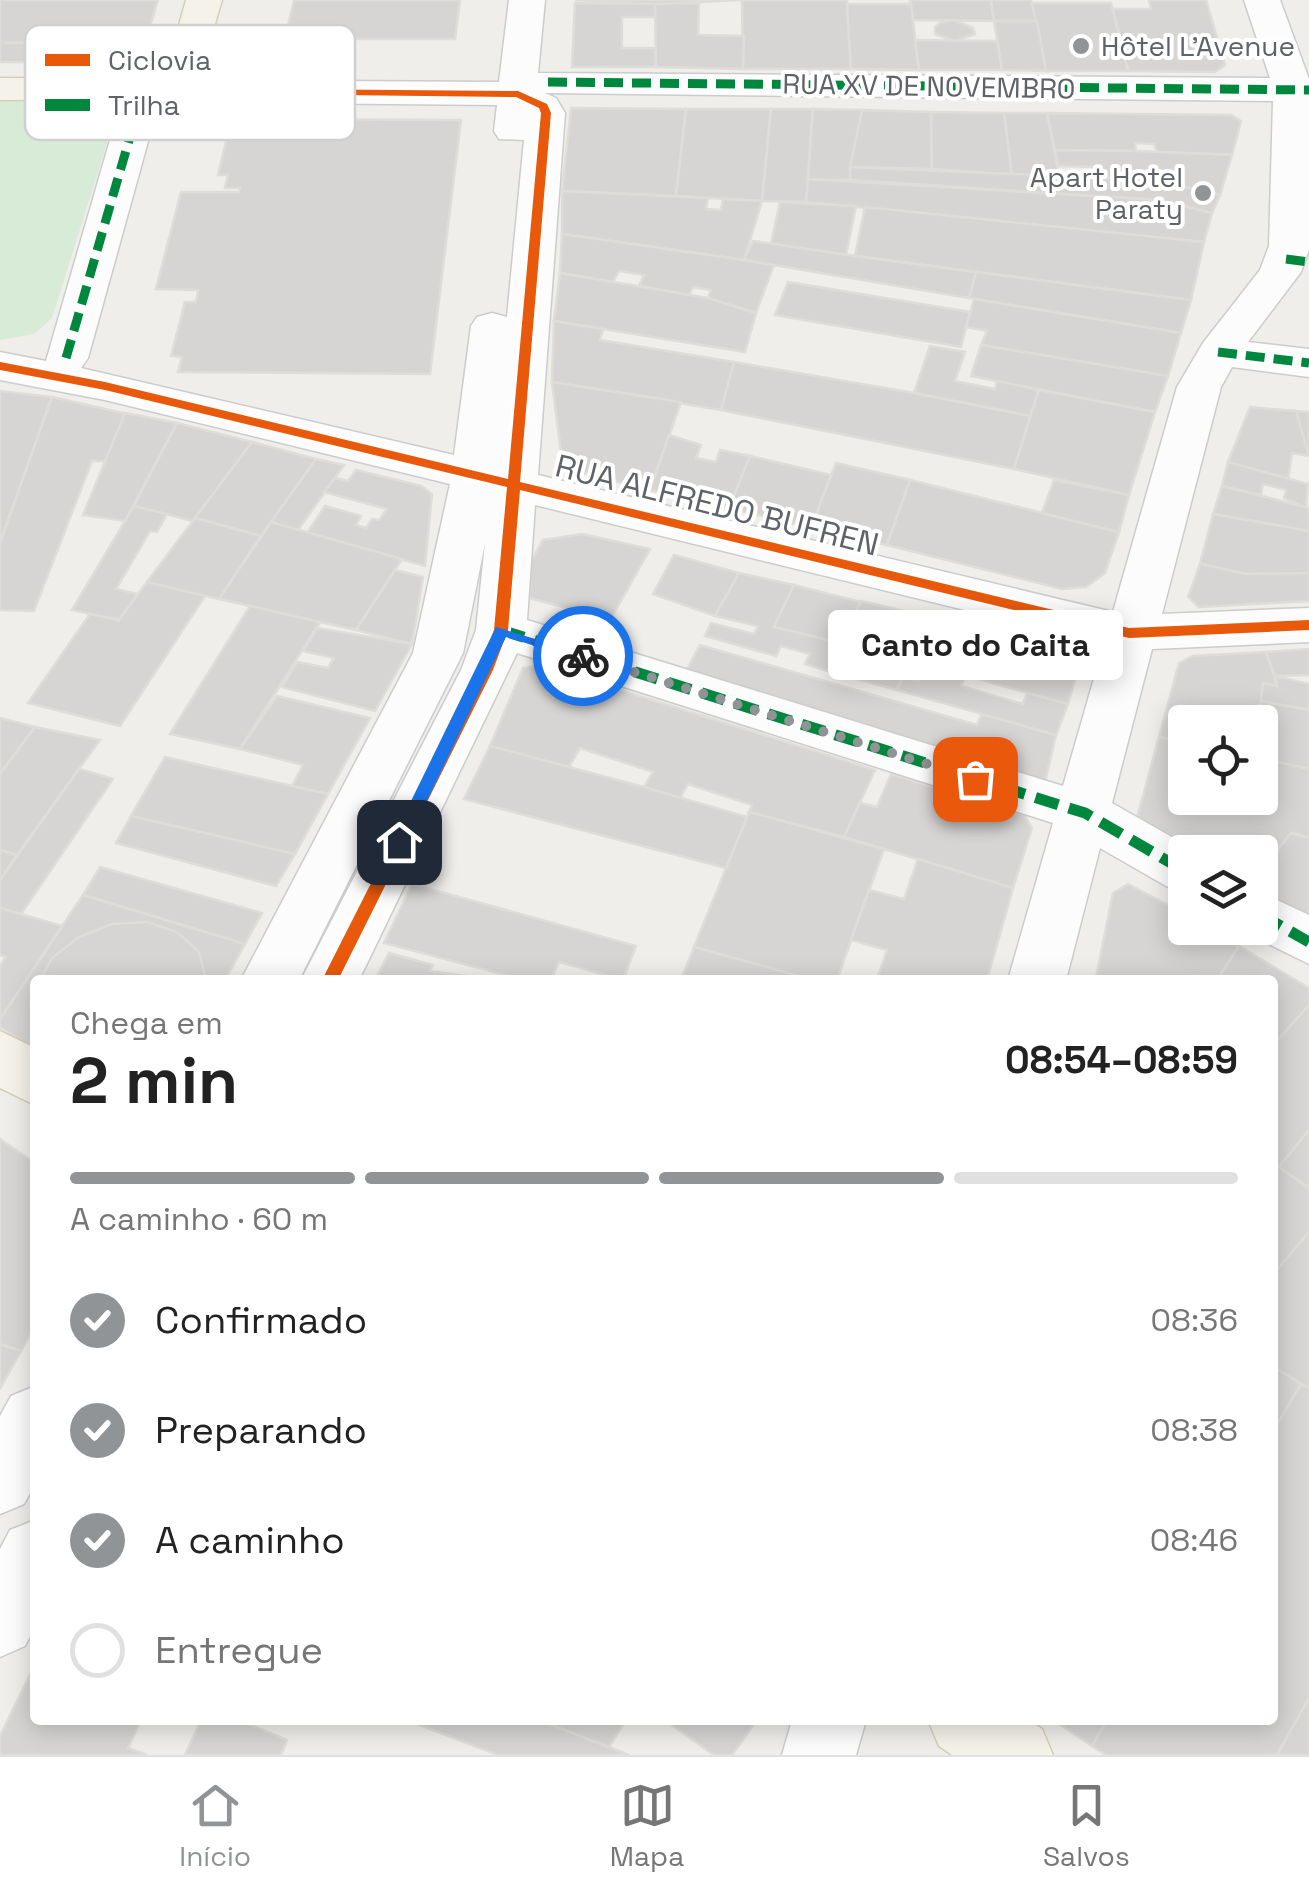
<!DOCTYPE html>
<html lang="pt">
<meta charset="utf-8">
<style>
body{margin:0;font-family:"Space Grotesk",sans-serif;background:#f6f6f6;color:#222;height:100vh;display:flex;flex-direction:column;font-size:38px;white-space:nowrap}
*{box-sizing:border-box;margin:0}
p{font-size:32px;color:#767676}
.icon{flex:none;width:55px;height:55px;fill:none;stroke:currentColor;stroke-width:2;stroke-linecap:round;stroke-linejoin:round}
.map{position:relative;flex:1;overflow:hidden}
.sheet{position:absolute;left:30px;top:975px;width:1248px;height:750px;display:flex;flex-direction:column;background:#fff;border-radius:10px;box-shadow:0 5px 25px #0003}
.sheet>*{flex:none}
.buttons{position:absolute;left:1168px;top:705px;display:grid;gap:20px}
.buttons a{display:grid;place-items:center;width:110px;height:110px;border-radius:10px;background:#fff;box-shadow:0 5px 25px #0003;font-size:50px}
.pin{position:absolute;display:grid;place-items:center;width:85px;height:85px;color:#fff;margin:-42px;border-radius:20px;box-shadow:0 5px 15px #0006}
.courier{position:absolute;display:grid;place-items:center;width:100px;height:100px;margin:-50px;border:8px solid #1a73e8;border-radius:50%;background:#fff;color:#222;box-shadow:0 2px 12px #0007}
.bubble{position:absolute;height:70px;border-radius:10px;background:#fff;box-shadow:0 5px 25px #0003;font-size:32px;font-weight:600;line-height:70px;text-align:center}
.overview em{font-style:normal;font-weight:600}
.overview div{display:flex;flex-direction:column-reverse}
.overview{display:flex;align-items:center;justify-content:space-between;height:170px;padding:0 40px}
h1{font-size:65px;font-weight:600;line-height:75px}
.bar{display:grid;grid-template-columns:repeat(4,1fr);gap:15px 10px;align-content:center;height:120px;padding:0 40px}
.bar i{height:12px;border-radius:8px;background:#e0e0e0}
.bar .active{background:#919496}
.bar p{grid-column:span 4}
ol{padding:0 40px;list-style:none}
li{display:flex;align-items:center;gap:30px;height:110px}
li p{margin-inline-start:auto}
li .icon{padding:10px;border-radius:50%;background:#919496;color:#fff;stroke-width:4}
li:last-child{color:#767676}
li i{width:55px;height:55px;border:5px solid #e0e0e0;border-radius:50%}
.tabs{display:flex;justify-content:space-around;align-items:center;height:140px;border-top:2px solid #e0e0e0;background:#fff;font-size:28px;color:#767676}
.tabs a{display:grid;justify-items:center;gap:5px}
.tabs .active{color:#919496}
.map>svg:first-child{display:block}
</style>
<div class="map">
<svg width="1309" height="1755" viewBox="0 0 1309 1755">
<rect width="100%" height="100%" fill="#efeeea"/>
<path fill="#d8ebd6" d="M0,98l121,1 -69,219 -18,16 -34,6z"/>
<g fill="#d6d5d3" stroke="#deddd9" stroke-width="2.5">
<path d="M0,0h158l-13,43h-145z"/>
<path d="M294,0h166l-5,39h-170z"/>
<path d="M575,0h167l-87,4z"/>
<path d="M742,0h105l4,69h-108z"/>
<path d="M910,0h81l3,21 -81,-1z"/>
<path d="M991,0h40l6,21h-43z"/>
<path d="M1149,0h57l19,65 -10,7 -87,-1 -15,-62h38z"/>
<path d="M575,3l80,1v13h-33v31h33l1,19h-84z"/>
<path d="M699,3l-1,32 46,1 -1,33 -87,-2 -1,-63z"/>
<path d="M1032,3h79l17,68h-82z"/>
<path d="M847,4h64l8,66 -68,-1z"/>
<path d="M954,20l19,8 2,6 -20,7 -20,-7v-7l6,-5z"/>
<path d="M994,21h43l9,50 -44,-1z"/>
<path d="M915,40l82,1 5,29h-83z"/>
<path d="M0,43h145l-7,20 -138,-1z"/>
<path d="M571,108l115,1 -10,87 -114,-5z"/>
<path d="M686,109h85l-9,92 -86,-5z"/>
<path d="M771,109h42l-7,93 -44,-1z"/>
<path d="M813,109l49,1 -12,70 -42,-1z"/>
<path d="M862,110l69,2 1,57 -82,-2z"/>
<path d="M931,112l73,1 8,62 -80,-6z"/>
<path d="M1004,113h43l12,63 -47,-1z"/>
<path d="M1047,113l184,2 10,6 -9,34 -75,-3 -3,-8 -19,-1 1,8 -81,-1z"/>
<path d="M241,119l220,1 -31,254 -252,-2 4,-15 -11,-1 14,-54h11l2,-12 -42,-1 25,-97h58l1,-4h-15l3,-13h-10l11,-46h10z"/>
<path d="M1055,150l81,1 96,4 -12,40 -66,-15 -54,-3 -3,-10 -39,-1z"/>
<path d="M850,167l304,13 66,15 -8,18 -53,-13 -309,-20z"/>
<path d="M808,179l351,21 53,13 -8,29 -398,-40z"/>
<path d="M562,191l146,7 -2,11 15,1 2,-11 39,2 -18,59 -182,-26z"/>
<path d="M780,202l76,4 -10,49 -75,-11z"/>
<path d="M865,207l339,35 -13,58 -336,-44z"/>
<path d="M562,234l182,26 30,5 -18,48 -48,-15 3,-8 -18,-3 -4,8 -50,-9 5,-11 -25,-4 -6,11 -53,-9z"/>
<path d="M753,241l102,15 121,16 -7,26 -225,-38z"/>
<path d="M976,272l215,28 -10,33 -212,-35z"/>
<path d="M560,273l148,25 48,15 -11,39 -191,-31z"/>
<path d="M788,282l182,30 -9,35 -186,-32z"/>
<path d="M974,299l207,34 -13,43 -187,-31 6,-14 -21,-4z"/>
<path d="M554,321l49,8 -3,11 134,22 -13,48 -169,-28z"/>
<path d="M981,345l187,31 -13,36 -184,-36z"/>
<path d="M930,346l35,6 -10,29 40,8 2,-8 42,9 -9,26 -116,-23z"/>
<path d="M734,362l180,31 116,23 -16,53 -293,-59z"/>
<path d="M552,382l129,20 -31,88 -87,-22z"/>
<path d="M1039,390l116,22 -26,83 -115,-26z"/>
<path d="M0,391l52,6 -52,146z"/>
<path d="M52,397l75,17 -21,47h-14l-58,150 -34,-1v-67z"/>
<path d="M1250,407l46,4 13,45 -17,-3 -4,27 -60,-18z"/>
<path d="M1296,411l13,1v45v-1z"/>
<path d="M125,413l52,10 -52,98 -42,-6z"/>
<path d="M177,423l75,19 -59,79 -59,-15z"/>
<path d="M669,435l32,10 -5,13 20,4 4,-12 30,6 -21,52 -79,-18z"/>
<path d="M252,442l64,17 -55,77 -66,-18z"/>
<path d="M750,456l81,19 -20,53 -82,-20z"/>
<path d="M316,459l28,6 -46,65 -27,-8z"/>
<path d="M1228,462l80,22 -2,24 -22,-10 2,-8 -23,-6 -2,11 -39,-9z"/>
<path d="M836,463l74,17 -23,65 -76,-17z"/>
<path d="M356,470l65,16 11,8 -7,72 -118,-33 18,-27 36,10 -5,9 10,3 6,-9 7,1 8,-11 -63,-17 11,-14 13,3z"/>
<path d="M910,480l209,52 -14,41 -19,14 -24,2 -175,-44z"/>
<path d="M1054,480l75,15 -10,37 -77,-19z"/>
<path d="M1222,486l87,22v23l-96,-17z"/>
<path d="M134,506l33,8 -10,18 -7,-1 -34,58 22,5 -19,26 -47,-10z"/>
<path d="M1213,514l96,17v42l-63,1 -46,-10z"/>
<path d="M195,518l66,18 -42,63 -72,-17z"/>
<path d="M271,522l131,37 -46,71 -137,-31z"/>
<path d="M582,534l68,15 -40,71 -80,-22 1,-37 12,-21z"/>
<path d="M674,555l65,18 -24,43 -62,-22z"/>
<path d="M1200,564l46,10 63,-1v28l-110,6 -11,-10z"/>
<path d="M395,570l28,7 -11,67 -56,-14z"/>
<path d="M739,573l55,12 -20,42 67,16 -13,28 -23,-7 5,-10 -29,-8 -5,10 -71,-20 6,-13 43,11 4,-8 -43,-10z"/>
<path d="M147,582l58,14 -85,130 -92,-23 62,-89 29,6z"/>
<path d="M794,585l67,17 -20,41 -67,-16z"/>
<path d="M861,601l77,18 -17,43 -69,-16 7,-16 -11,-2z"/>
<path d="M250,606l70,16 -80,127 -70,-15z"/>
<path d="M938,619l126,30 14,21 -10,34 -91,-25 4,-11 -24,-6 -4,9 -32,-9z"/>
<path d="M317,628l95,16 -37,67 -93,-24 15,-25 31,6 6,-10 -31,-7z"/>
<path d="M841,643l70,17 -14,30 -69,-19z"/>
<path d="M700,645l277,80 5,-11 74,21 -11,47 -363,-103z"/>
<path d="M1309,649v26l-34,1 -9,-24z"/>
<path d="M1266,652l11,34 -14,-3 -5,39h-73v20l-26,-5 20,-74 14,-7z"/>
<path d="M927,664l39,11 -5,11 62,18 4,-11 41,11 -12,31 -159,-45 6,-13 15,4z"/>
<path d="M541,665l334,105 -31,67 -95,-25 3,-7 -64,-21 -8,14 -36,-11 9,-15 -73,-24 -11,19 -79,-21 33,-78z"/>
<path d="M1275,676l34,8v26l-48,-9 2,-18 14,3z"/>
<path d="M277,696l93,22 -42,76 -36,-8 11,-21 -63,-16z"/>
<path d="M1261,701l48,9v59l-49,-11z"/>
<path d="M0,718l35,9 -35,47z"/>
<path d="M35,727l65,13 -83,115 -17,-5v-76z"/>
<path d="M1159,737l26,5v56h75v-40l49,11v68l-18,-4 -31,39v-20h-70l-47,-28 -5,-10z"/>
<path d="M490,746l154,41 103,30 -21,51 -262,-69z"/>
<path d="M165,757l127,29 36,8 -33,60 -164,-38z"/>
<path d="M79,769l34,10 -92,135 -21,-6v-28z"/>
<path d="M891,774l133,41 8,13 -19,60 -169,-51 16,-34 17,4z"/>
<path d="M749,812l135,37 -47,131h-23l-120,-33z"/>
<path d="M131,816l164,38 -19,32 -160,-43z"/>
<path d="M1291,833l18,5v73l-7,9 -42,-25v-23z"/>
<path d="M0,850l17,5 -17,25z"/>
<path d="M918,859l95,29 -26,92h-110l10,-30 -36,-10 18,-50 35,9z"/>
<path d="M100,867l162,46 -17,31 -162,-49z"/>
<path d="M412,884l224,62 -13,34 -64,-18 -8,18h-27l-140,-37z"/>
<path d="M1128,884l57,30v14h23l31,18 -22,34 -121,-2 17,-85z"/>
<path d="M83,895l162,49 -20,36h-190v70l-35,-23v-8z"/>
<path d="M0,908l62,18 -62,93v-53l6,-9 -6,-2z"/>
<path d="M147,922l30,10 22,20 7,28h-166l12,-22 27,-21 33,-13z"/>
<path d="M1239,946l70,42v17l-37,42v-67h-55z"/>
<path d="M694,947l120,33h-133z"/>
<path d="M389,953l44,12 -3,6 65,9h-120z"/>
<path d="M1309,1005v125l-30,37 30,21v44l-37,44v-229z"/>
<path d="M1309,1130v58l-30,-21z"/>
<path d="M0,1139l35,24v163l-14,25 -21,-7z"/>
<path d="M1309,1232v156l-37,-22v-90z"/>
<path d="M0,1344l21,7 -21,38z"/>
<path d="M1272,1366l29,18 -29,49z"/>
<path d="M1301,1384l8,4v310l-32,57h-171l-14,-9 15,-26h165v-287z"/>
<path d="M35,1664v56h106l-13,28 19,7h-147v-19z"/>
<path d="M1309,1698v57h-32z"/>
<path d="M201,1720h38l48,20 -6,15h-96z"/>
<path d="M407,1720h132l90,35h-131z"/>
<path d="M539,1720h87l-17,27z"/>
<path d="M665,1720h92l-25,35h-18z"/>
<path d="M1053,1720h54l-15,26z"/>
</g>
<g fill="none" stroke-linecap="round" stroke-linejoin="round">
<defs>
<g id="minor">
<path d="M509,0h36l-7,73 732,5 -26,-78h36l29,79v171l-8,22 -53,70 61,7v28l-77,-10 -11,20 -59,227 147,-6v34l-157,7 -40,154 86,49h-13v40l-19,-6 -66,-38 -34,132h-58l45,-157 -536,-170 -158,327h-58l160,-310 15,-40 9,-87 -22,110 -164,327h-58l172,-327 37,-169 -345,-84 -105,-20v-28l46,9 73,-252 5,-8h28l5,8 -69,249 -7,10 373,87 17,-129 6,-9 15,-4 15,4 17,-177 -25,-1 -5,-8 3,-26 -317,-3 -13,-3 -6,-8 6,-8 13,-3 319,2zM545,93l728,8 -4,145 -9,24 -57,73 -26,44 -64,225 -575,-137 27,-362 -9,-15zM535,505l569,139 -41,142 -536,-166z"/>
<path d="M1260,892l49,23v49l-69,-34 20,-2z"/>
<path d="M35,1386v98l-11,20 -24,10v-98l11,-20z"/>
<path d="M35,1520v107l-10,19 -25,11v-108l10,-19z"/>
<path d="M792,1720h74l-10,35h-74z"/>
</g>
<g id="major">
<path d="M186,0h36l-29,99 -193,1v-22l164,1z"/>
<path d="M0,1031l35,17v57l-35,-17z"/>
<path d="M928,1720h101l13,9 11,26h-101l-13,-9z"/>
</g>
</defs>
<use href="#minor" stroke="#cbcccc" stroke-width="3"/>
<use href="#major" stroke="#d7ceb8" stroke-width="3"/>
<use href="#minor" fill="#fdfcfc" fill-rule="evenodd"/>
<use href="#major" fill="#f4f2e9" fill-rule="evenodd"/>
<g stroke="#00873e" stroke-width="9" stroke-dasharray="19 9" stroke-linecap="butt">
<path d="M548,82l761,8"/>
<path d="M1286,259l23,3"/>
<path d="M1218,352l91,11"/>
<path d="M66,358l72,-249"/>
</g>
<g stroke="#00873e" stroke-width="11" stroke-dasharray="24 11" stroke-linecap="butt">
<path d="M501,630l584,183 100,58"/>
<path d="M1260,914l49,28"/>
</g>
<defs>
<path id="cycleway" d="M180,88l338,3 29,13 4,9 -31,369 609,146 180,-8v10l-180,8 -609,-148 -12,140 -15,40 -155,310h-16l157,-310 15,-40 13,-143 -402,-97 -105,-20v-8l105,20 403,97 33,-366 -2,-5 -23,-11 -340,-4 -1,-2z"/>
</defs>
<use href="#cycleway" stroke="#fff" stroke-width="6"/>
<use href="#cycleway" fill="#e8590c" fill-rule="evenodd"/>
</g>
<path fill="#1a73e8" d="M496,627l95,29 -8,5 -77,-24 -99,205 -14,5 -2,-5z"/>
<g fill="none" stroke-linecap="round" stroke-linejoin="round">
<path stroke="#919496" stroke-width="10" stroke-dasharray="0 18" d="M583,656l392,123"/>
</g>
<g fill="#919496" stroke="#fff" stroke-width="4">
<circle cx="1081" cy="46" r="10"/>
<circle cx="1203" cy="193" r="10"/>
</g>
<g text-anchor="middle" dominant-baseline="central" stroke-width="8" stroke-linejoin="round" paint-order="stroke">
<g font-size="28" fill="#5f6368" stroke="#fff" text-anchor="start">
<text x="1101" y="46">Hôtel L'Avenue</text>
<text x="1183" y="177" text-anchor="end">Apart Hotel<tspan x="1183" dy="32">Paraty</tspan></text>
</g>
<g font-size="28" fill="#5f6368" stroke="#fff">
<text transform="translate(929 86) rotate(1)">RUA XV DE NOVEMBRO</text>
</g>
<g font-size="32" fill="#5f6368" stroke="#fff">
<text transform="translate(717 505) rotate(14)">RUA ALFREDO BUFREN</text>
</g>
</g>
<rect x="25" y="25" width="330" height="115" rx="15" fill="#fff" stroke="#cfd0d2" stroke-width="2.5"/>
<rect x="45" y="54" width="45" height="12" fill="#e8590c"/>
<rect x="45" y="99" width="45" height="12" fill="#00873e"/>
<g font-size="28" fill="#5f6368">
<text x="108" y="70">Ciclovia</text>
<text x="108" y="115">Trilha</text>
</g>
</svg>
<div class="buttons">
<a><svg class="icon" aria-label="locate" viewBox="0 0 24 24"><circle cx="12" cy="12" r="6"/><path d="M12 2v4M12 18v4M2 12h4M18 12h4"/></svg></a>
<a><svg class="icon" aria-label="layers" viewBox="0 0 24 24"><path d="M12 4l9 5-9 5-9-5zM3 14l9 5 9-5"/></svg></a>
</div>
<div class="pin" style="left:975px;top:779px;background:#ea580c"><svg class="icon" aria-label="bag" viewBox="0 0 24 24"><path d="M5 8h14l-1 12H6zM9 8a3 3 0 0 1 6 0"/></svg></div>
<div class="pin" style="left:399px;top:842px;background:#1f2937"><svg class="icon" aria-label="home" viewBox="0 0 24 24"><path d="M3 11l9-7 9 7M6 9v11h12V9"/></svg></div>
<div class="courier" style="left:583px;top:656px"><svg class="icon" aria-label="bike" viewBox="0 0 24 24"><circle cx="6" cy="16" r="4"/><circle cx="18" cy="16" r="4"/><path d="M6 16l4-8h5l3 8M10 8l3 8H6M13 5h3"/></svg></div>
<div class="bubble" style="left:828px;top:610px;width:295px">Canto do Caita</div>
<section class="sheet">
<div class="overview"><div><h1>2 min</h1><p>Chega em</p></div><em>08:54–08:59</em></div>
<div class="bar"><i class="active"></i><i class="active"></i><i class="active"></i><i></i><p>A caminho · 60 m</p></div>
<ol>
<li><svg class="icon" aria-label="check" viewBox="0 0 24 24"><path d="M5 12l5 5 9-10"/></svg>Confirmado<p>08:36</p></li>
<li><svg class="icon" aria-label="check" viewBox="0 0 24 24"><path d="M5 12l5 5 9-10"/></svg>Preparando<p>08:38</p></li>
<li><svg class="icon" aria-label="check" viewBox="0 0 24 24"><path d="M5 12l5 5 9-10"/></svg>A caminho<p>08:46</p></li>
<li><i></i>Entregue</li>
</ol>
</section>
</div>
<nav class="tabs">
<a class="active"><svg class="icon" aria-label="home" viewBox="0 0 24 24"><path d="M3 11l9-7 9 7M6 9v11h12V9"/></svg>Início</a>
<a><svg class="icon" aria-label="map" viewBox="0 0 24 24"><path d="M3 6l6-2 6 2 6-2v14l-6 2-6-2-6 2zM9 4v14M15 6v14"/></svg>Mapa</a>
<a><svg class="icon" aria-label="saved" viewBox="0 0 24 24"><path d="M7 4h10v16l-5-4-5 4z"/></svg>Salvos</a>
</nav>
